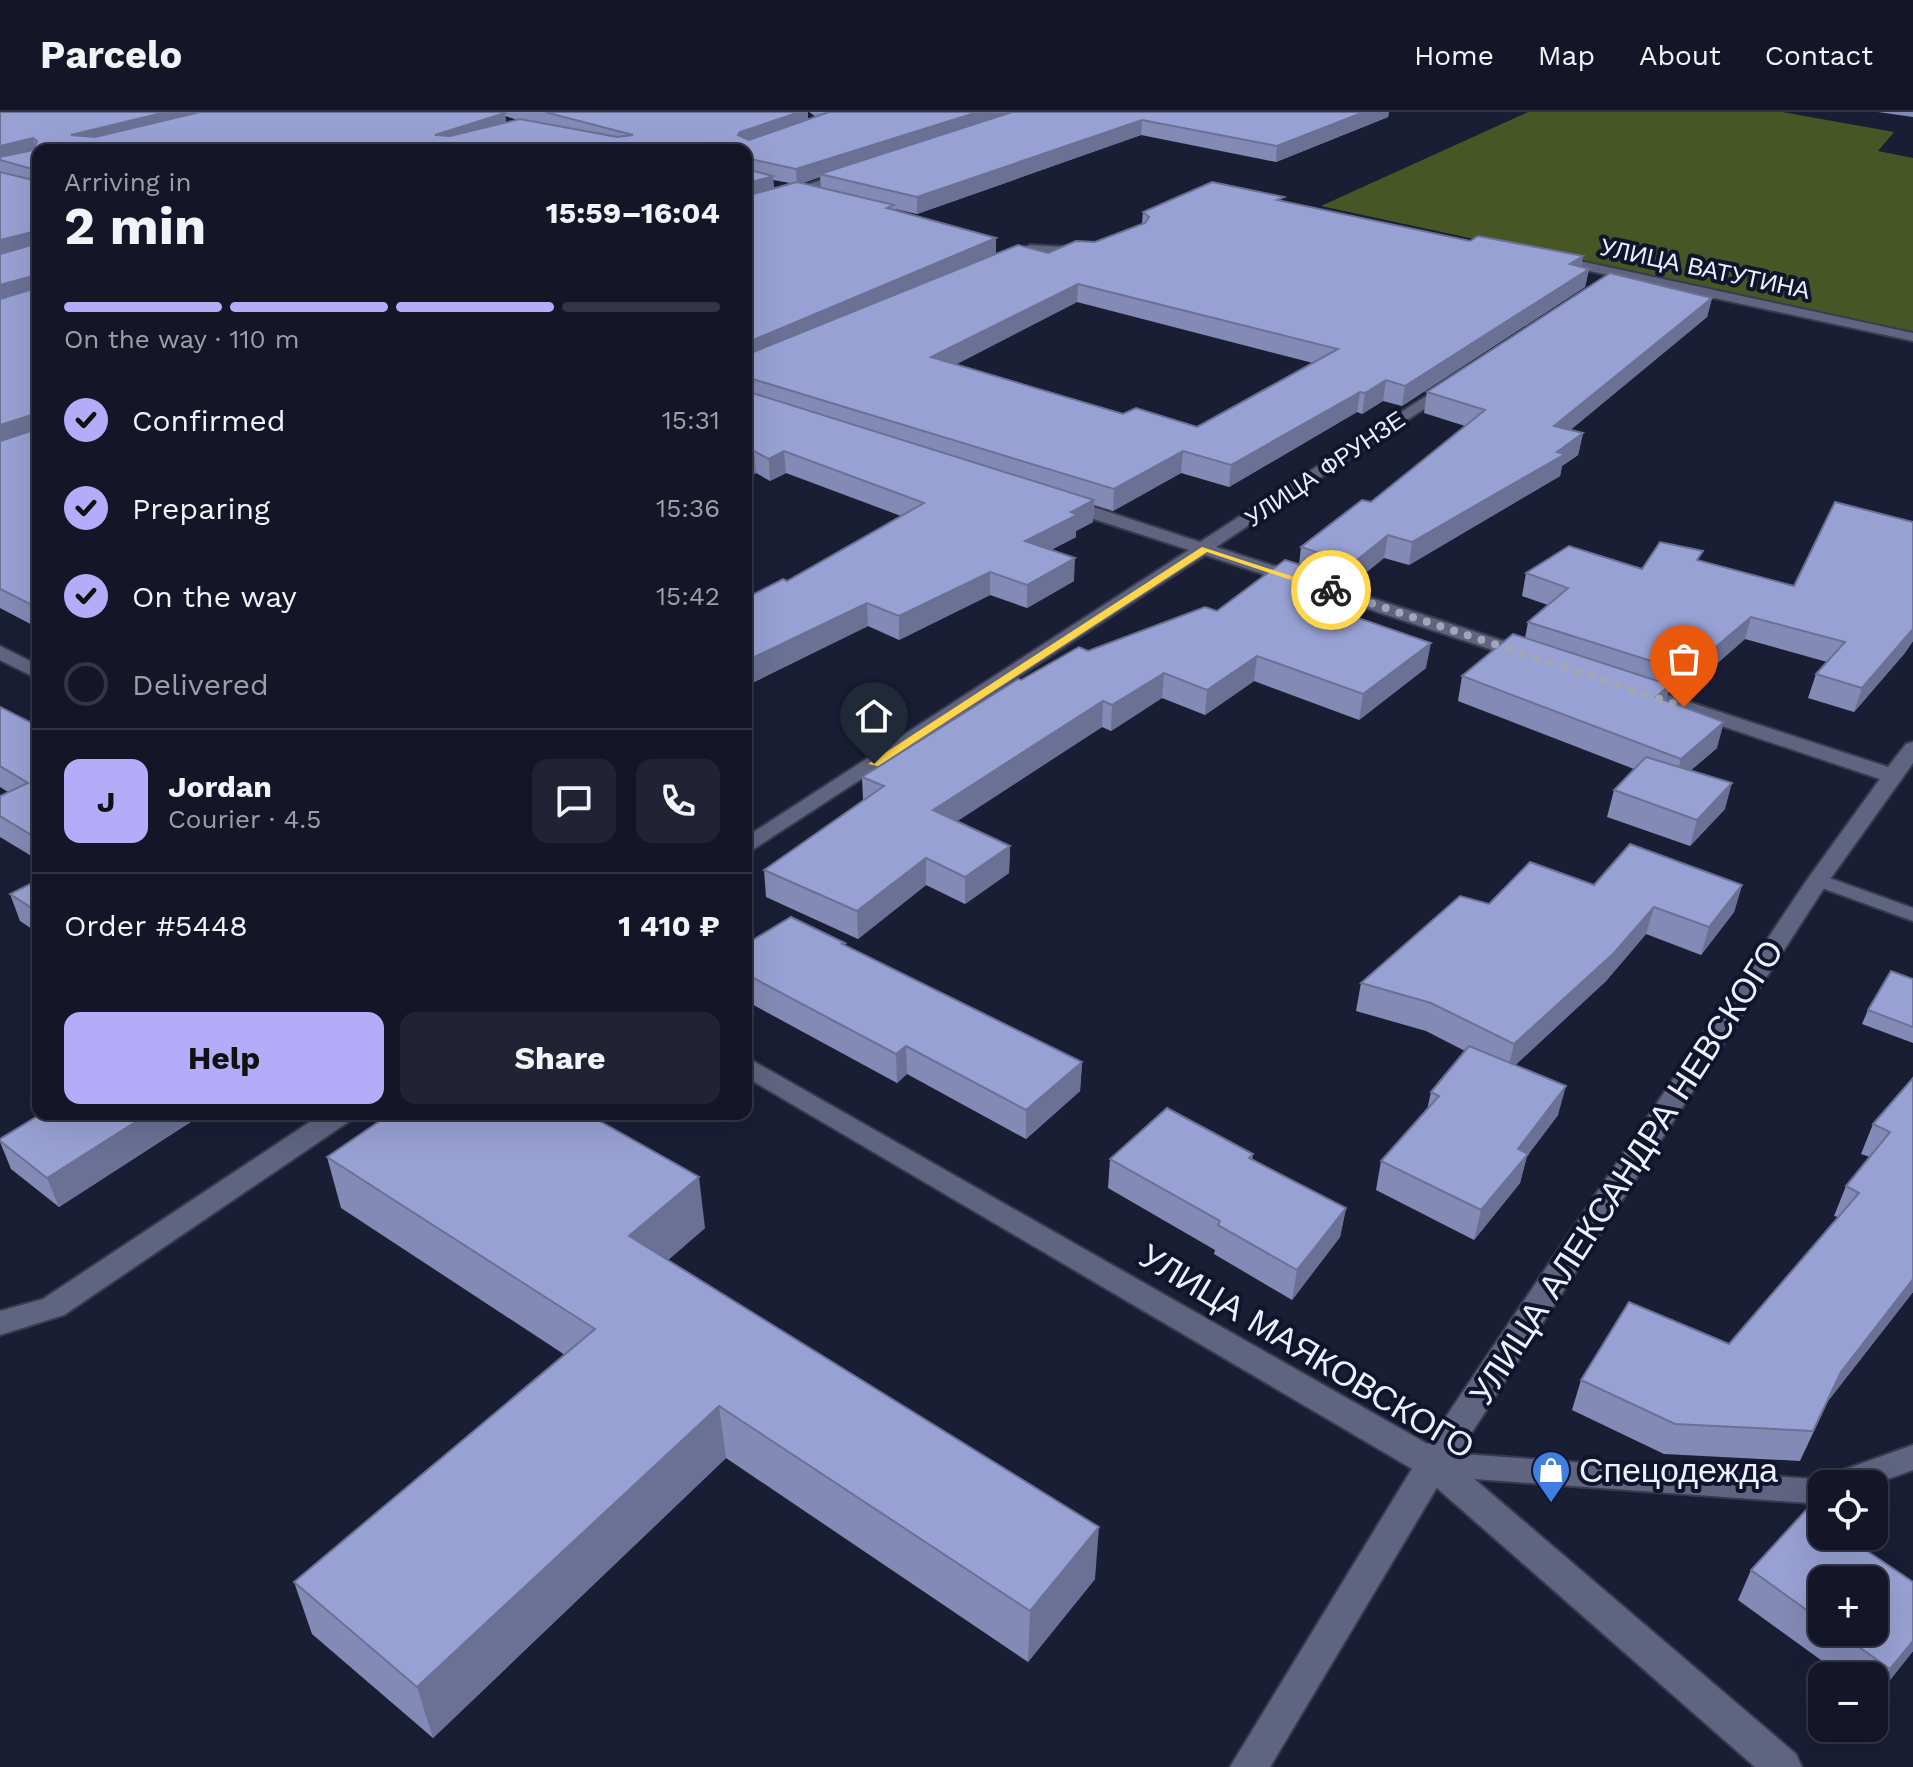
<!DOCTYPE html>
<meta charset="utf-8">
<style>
body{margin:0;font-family:"Work Sans",sans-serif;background:#212334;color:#f1f3f6;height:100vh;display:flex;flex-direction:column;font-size:30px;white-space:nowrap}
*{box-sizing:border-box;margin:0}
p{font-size:26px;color:#9d9fa8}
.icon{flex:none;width:44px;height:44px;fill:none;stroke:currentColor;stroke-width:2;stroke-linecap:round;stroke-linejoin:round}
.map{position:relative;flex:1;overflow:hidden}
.side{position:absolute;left:32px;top:32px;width:720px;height:976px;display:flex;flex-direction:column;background:#141628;border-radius:16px;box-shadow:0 8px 32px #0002,0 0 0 2px #333545}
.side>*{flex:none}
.controls{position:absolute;left:1808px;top:1358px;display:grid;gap:16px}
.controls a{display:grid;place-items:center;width:80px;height:80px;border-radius:16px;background:#141628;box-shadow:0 8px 32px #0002,0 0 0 2px #333545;font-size:40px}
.pin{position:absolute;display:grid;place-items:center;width:68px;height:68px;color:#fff;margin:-82px -34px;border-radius:50% 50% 50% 0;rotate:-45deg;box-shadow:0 0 8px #0007}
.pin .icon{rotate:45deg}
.courier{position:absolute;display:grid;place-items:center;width:80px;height:80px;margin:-40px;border:6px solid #ffd54a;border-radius:50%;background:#fff;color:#222;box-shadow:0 2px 10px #0007}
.head em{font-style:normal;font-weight:700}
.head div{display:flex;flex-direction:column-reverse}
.head{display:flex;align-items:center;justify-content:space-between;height:136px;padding:0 32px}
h1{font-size:52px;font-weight:700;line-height:60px}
.bar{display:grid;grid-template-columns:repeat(4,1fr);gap:12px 8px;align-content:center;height:96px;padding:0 32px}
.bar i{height:10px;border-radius:6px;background:#333545}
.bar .current{background:#b6abf8}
.bar p{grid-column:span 4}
.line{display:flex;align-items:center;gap:20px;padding:0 32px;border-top:2px solid #333545}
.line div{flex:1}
.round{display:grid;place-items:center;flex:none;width:84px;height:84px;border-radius:16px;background:#212334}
ol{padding:0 32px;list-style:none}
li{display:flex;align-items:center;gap:24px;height:88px}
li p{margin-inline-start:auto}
li .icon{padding:8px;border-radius:50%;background:#b6abf8;color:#111;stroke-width:4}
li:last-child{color:#9d9fa8}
li i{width:44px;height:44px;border:4px solid #333545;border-radius:50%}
.action{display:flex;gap:16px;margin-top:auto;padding:16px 32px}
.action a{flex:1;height:92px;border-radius:16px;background:#b6abf8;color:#111;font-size:32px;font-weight:700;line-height:92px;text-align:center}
.action a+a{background:#212334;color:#f1f3f6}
header{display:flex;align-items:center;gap:48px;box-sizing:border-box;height:112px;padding:0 40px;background:#141628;border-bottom:2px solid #333545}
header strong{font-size:38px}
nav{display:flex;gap:44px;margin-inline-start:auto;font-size:28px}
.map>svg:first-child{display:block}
</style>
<header>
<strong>Parcelo</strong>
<nav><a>Home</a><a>Map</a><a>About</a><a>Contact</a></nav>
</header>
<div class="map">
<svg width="1913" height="1655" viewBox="0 0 1913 1655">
<rect width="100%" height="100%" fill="#1a1e35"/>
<path fill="#485626" d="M1528,0h254l112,20 -16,19 35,7v176l-592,-128z"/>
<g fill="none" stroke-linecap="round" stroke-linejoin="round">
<defs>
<g id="service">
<path d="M1818,762l95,34v13l-102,-37 -4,-4z"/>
<path d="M1913,1333v25l-39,14h-52v20l-389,-28 -11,-3 -4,-9 4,-9 11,-3 394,28 2,-5z"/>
</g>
<g id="minor">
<path d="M850,59l4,5 -108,35v-7z"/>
<path d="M1030,133l56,3 6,4 -6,4 -54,-3 -30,12 -6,-4z"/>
<path d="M1552,143l361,78v8l-365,-79v-6z"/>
<path d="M1448,270l12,3 -244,162 321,105 3,4 -3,4h-14l-318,-105 -459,299v-17l443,-287 -132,-43v-8h12l131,43z"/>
<path d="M1637,573l251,82 18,-23 7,-2v21l-85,119 -383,592 -175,293h-40l191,-313 386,-574 73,-101 -250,-84 -3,-4 3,-4z"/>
<path d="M322,1002h32l-3,6 -287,195 -64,20v-24l43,-12z"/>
</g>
<g id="tertiary">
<path d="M0,534l38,19v14l-38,-19z"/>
<path d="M746,945l699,397 351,300 6,13h-47l-334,-293 -675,-397z"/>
</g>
</defs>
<use href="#service" stroke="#393a4e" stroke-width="4"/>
<use href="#minor" stroke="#393a4e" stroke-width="4"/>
<use href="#tertiary" stroke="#393a4e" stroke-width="4"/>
<use href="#service" fill="#5f6481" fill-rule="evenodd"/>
<use href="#minor" fill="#5f6481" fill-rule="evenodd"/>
<use href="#tertiary" fill="#5f6481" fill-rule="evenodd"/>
</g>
<g fill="#838ab5" fill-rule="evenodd">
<path d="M0,0h808v7l8,-2 -7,-5h580l-1,5 -112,45 -135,-27 -224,79 -22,-5v1l101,28v16l52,-1 47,-11 47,-18 1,-12 141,-10 186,39 113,15 -2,11 8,2 -4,18 -183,119 -19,-5 -21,13 -5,-2 -128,75 -48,-14 -68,38 -19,-6 -1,17 -17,9v6l-25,13 23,31 -47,27 -37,-13 -91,45 -31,-14 -120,59 -2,-1v-86l41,-17 114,-65 -115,-43 -16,8 -14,-8 -10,4v-327h-708v478l-38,-20zM505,4l13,4 -12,2zM820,65l1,10 -18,-4zM773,68l17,3 -16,5zM1077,190l236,61 -116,64 -74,-13 -167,-50z"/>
<path d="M1878,0h35v5z"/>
<path d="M1712,186l-5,19 -137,113 13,3 -5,22 -16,11 -2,10 -151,89 -25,-7 -36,29 -13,-4 -2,17 -9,7 102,61 -67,52 -105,-39 -49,34 -43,-17 -51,33 -9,-4 -145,94 53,25 -1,27 -44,31 -39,-19 -68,54 -92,-42 -2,-27 99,-70 -1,-23 159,-97 67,-29 129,-40 82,-47 2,-17 70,-45 94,-76 -41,-13 3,-21z"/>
<path d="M1912,410h1v119l-9,13 -50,58 -46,-14 8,-24 11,-12 -82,-23 -65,57 -12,-4 -2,9 51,47 -26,22 34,39 -35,37 -83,-29 7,-27 20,-21 -176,-68 4,-25 63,-38 3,-16 20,-17 -26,-9 4,-23 116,-4 58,-8 94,25z"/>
<path d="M0,595l38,19v134l-38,-23v-41l8,-4 -8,-5z"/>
<path d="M38,768v53l-18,-12 -10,-27z"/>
<path d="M1594,773h148l-8,27 -33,43 -55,-21 -40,47 -91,84 43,50 -31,41 -7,27 -46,57 -98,-50 5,-29 46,-51 4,-18 34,-41 -39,-20 -70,-20 5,-28 128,-79z"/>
<path d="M845,831v3l237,116 -2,29 -54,48 -119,-65 -10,9 -151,-82v-57z"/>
<path d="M1913,867v64l-51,-19 6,-14z"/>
<path d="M1913,966v214l-85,109 -28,60 -136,-7 -92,-44 9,-30 148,-36 109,-127 -4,-1 12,-30 24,-29 -9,-3 12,-30z"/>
<path d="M41,1002h162l-144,93 -48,-38 -11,-27v-3z"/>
<path d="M1253,1042l-1,6 94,48 -6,29 -48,63 -78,-46 1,-4 -107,-62 2,-29z"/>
<path d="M327,1045l378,71 -37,32 427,319 -67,83 -302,-204 -293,280 -121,-104 -18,-52 271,-227 -224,-147z"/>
<path d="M1751,1458l162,12v69l-38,48 -1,-23h-31l-105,-76zM1822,1468l52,52h-52z"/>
</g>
<g fill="#6a7194">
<path d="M166,0h66l-156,38 -5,-15z"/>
<path d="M800,0h8v12l-67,23 -3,-12 2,-3z"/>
<path d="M978,0h48l-206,62v3l-23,8 -1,-16z"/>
<path d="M1364,0h25l-1,5 -112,45 1,-16z"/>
<path d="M505,1l2,15 -68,22 -4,-15z"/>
<path d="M1142,8l-1,15 -224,79v-17z"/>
<path d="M33,26l4,16 -37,6v-14z"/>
<path d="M773,64l1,16 -28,9v-17z"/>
<path d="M32,120l5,17 -37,10v-19z"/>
<path d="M996,126v18l-250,107v-20z"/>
<path d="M1583,144l-4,18 -9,-10z"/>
<path d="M1589,157l-4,18 -183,119 3,-20z"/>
<path d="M32,164l5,18 -37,11v-20z"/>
<path d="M1078,172l-1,18 -145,75 -1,-20z"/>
<path d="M1712,186l-5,19 -157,130 4,-21z"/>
<path d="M1386,268l-3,21 -21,13 3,-21z"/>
<path d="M1360,280l-3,20 -128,75 2,-22z"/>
<path d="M31,303l6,21 -37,12v-23z"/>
<path d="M1583,321l-5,22 -16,11 -2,10 -151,89 3,-23 145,-90z"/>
<path d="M754,339l2,22 -10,4v-22z"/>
<path d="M784,339l2,22 -16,8 -1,-22z"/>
<path d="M1183,339l-2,22 -68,38 1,-22z"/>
<path d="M1094,388l-1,22 -17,9v6l-51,26v-22l46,-29z"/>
<path d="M1388,423l-4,23 -36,29 4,-23z"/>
<path d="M1075,446l-1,23 -47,27v-23z"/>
<path d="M990,460v23l-91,45v-24z"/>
<path d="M1336,464l-3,24 -30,24 3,-24z"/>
<path d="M867,491l1,23 -120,59 -2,-24z"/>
<path d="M1751,505l-6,22 -65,57 6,-24z"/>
<path d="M1913,517v12l-9,13 -50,58 8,-24z"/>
<path d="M1431,531l-5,25 -67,52 4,-26z"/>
<path d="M1257,544l-3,25 -49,34 2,-25z"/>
<path d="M1164,561l-2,25 -51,33 1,-26z"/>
<path d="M1670,573l-6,25 -8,-13z"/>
<path d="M1103,589l-1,26 -169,110v-27z"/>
<path d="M1724,610l-7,26 -43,37 7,-26z"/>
<path d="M1732,671l-7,26 -35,37 7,-26z"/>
<path d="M1010,734l-1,27 -44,31v-27z"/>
<path d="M926,746v27l-68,54 -1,-28z"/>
<path d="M1742,773l-8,27 -33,43 8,-28z"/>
<path d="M1654,795l-8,27 -40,47 -99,92 7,-29z"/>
<path d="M906,934l1,28 -10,9 -1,-29z"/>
<path d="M1082,950l-2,29 -54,48v-29z"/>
<path d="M1566,974l-8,29 -31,41 -7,27 -46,57 7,-30 37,-61z"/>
<path d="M148,1002h55l-144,93 -12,-29z"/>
<path d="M699,1065l6,51 -68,59 -8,-51z"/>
<path d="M1346,1096l-6,29 -48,63 5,-30z"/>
<path d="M1913,1167v13l-85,109 -28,60 41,-89z"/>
<path d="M719,1294l7,52 -293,280 -16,-51z"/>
<path d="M1099,1415l-4,52 -67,83 2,-51z"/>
<path d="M1913,1529v10l-38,48 15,-30z"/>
</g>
<g fill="#98a1d3" stroke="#6a7194" stroke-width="2" fill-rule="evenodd">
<path d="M0,0h166l-95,23 24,2 105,-25h301l4,1 -70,22 15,1 70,-17 97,18 16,-2 -88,-23h255l-60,20 -2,3 11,5 80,-28h149l-182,57 -50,-11v-8h-708v458l-38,-19v-148l34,-11 1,-12 -4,-3 -31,10v-126l33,-10 3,-10 -4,-3 -32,9v-31l35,-10 1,-10 -4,-2 -32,8v-68l33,8 3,-10 -36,-10v-3l34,-7 3,-9 -4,-3 -33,8z"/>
<path d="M1012,0h352l-87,34 -135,-26 -225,77 -97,-23z"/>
<path d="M746,57l27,7 -27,8z"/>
<path d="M797,70l97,23 -7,3 109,30 -250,105v-147z"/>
<path d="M1212,70l72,15 -7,3 193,41 8,-5 105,20 -13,8 19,5 -184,117 -19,-6 -21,13 -5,-1 -129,73 -48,-14 -69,38 -368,-112v-22l272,-110 30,8 28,-12 19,1 50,-19 4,-6 -6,-5zM1078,172l260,65 -141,78 -61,-19 -13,6 -192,-57z"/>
<path d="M1610,161l102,25 -158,128 29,7 -26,19 8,2 -153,88 -24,-7 -36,29 -51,-17 61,-47 9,2 114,-92 -58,-18z"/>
<path d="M746,279l348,109 -23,12 6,3 -52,26 50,17 -48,27 -37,-13 -91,44 -32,-13 -121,58v-46l4,-2 -4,-1v-14l37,-19 4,2 137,-78 -140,-52 -15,8 -15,-8 -8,4z"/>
<path d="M1835,390l78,20v107l-51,59 -46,-14 29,-32 -94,-25 -65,55 -158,-50 40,-34 -42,-15 43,-27 73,23 18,-27 43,9 -6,9 97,26z"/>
<path d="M1285,448l51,16 -30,24 125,43 -68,51 -106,-38 -50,34 -43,-17 -52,32 -9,-4 -170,109 77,36 -45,31 -39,-19 -69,53 -93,-41 120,-84 -22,-9 156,-98 3,1 58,-33 9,4 117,-44 12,4z"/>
<path d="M1513,522l157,51 -14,12 68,25 -43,37 -219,-83z"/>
<path d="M0,595l38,19v113l-38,-23v-20l28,-13 -28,-17z"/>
<path d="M1646,645l86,26 -35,37 -83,-30z"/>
<path d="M1630,732l112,41 -33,42 -55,-20 -40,46 -100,91 -83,-41 -70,-20 99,-87 29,8 41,-42 64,23z"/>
<path d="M38,768v32l-28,-18z"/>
<path d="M791,805l54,26 -3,1 240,118 -56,48 -120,-64 -10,8 -150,-80v-30z"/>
<path d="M1891,859l22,8v48l-45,-17z"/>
<path d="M1469,934l97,40 -48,63 10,5 -47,56 -100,-49 58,-65 -8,-4z"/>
<path d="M1913,966v201l-72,93 -28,59 -138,-7 -94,-44 48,-78 100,42 130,-151 -13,-7 44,-54 -17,-8z"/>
<path d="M1167,996l86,46 -4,4 97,50 -49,62 -79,-45 2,-4 -110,-62z"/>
<path d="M41,1002h107l-101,64 -47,-37v-2z"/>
<path d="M390,1002h197l112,63 -70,59 470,291 -69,84 -311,-205 -302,281 -123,-105 301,-253 -268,-172z"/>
<path d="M1806,1398l16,10v16h23l68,46v59l-23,28 -52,-37h36v-52h-52v41l-71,-51z"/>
</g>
<path fill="#ffd54a" d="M1202,435l133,43 -8,2 -120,-40 -329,214 -10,-2z"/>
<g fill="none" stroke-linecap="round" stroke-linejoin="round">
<path stroke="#a2a6b7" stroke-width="8" stroke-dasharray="0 14.4" d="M1331,478l353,117"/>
</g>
<defs>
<symbol id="shop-pin" viewBox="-11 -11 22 30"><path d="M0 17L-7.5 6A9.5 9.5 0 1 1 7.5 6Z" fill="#3f7fe0" stroke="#11142b"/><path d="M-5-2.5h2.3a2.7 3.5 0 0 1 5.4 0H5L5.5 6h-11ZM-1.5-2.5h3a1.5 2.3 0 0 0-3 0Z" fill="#fff"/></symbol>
</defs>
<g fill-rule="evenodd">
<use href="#shop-pin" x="1529" y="1336" width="44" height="60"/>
</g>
<g text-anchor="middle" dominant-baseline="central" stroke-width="8" stroke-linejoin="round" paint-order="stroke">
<g font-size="24" fill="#eceffd" stroke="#11142b">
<text transform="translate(1705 157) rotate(12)">УЛИЦА ВАТУТИНА</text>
<text transform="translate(1325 357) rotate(-34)">УЛИЦА ФРУНЗЕ</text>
</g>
<g font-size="34" fill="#eceffd" stroke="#11142b">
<text transform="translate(1626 1060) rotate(-57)">УЛИЦА АЛЕКСАНДРА НЕВСКОГО</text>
<text transform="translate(1307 1239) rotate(31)">УЛИЦА МАЯКОВСКОГО</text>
</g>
<g font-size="34" fill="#eceffd" stroke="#11142b" text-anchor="start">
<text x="1579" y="1358">Спецодежда</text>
</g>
</g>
</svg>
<div class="controls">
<a><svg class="icon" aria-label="locate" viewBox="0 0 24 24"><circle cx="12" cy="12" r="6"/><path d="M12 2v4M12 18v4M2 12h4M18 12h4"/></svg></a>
<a>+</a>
<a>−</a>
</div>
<div class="pin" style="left:1684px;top:595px;background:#ea580c"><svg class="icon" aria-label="bag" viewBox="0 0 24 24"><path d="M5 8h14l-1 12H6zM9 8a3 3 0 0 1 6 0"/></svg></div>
<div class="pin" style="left:874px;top:652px;background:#1f2937"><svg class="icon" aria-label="home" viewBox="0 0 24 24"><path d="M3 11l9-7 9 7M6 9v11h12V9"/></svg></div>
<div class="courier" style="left:1331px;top:478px"><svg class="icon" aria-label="bike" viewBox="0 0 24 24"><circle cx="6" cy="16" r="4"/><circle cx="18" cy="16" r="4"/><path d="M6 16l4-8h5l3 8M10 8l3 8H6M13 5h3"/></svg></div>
<section class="side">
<div class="head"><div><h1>2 min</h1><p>Arriving in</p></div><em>15:59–16:04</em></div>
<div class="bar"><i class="current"></i><i class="current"></i><i class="current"></i><i></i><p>On the way · 110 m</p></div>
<ol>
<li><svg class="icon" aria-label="check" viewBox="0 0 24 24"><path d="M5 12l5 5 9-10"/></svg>Confirmed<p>15:31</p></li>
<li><svg class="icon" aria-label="check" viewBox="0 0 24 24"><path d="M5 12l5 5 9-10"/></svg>Preparing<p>15:36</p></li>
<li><svg class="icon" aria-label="check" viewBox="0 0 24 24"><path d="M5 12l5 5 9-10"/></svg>On the way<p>15:42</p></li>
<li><i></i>Delivered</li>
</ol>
<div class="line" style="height:144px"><b class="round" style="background:#b6abf8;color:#111">J</b><div><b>Jordan</b><p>Courier · 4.5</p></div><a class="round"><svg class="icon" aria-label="chat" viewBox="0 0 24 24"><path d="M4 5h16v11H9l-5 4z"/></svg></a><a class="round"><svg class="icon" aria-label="phone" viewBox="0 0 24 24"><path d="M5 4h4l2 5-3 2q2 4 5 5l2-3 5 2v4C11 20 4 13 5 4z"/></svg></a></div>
<div class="line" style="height:104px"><div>Order #5448</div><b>1 410 ₽</b></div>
<div class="action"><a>Help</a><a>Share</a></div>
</section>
</div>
